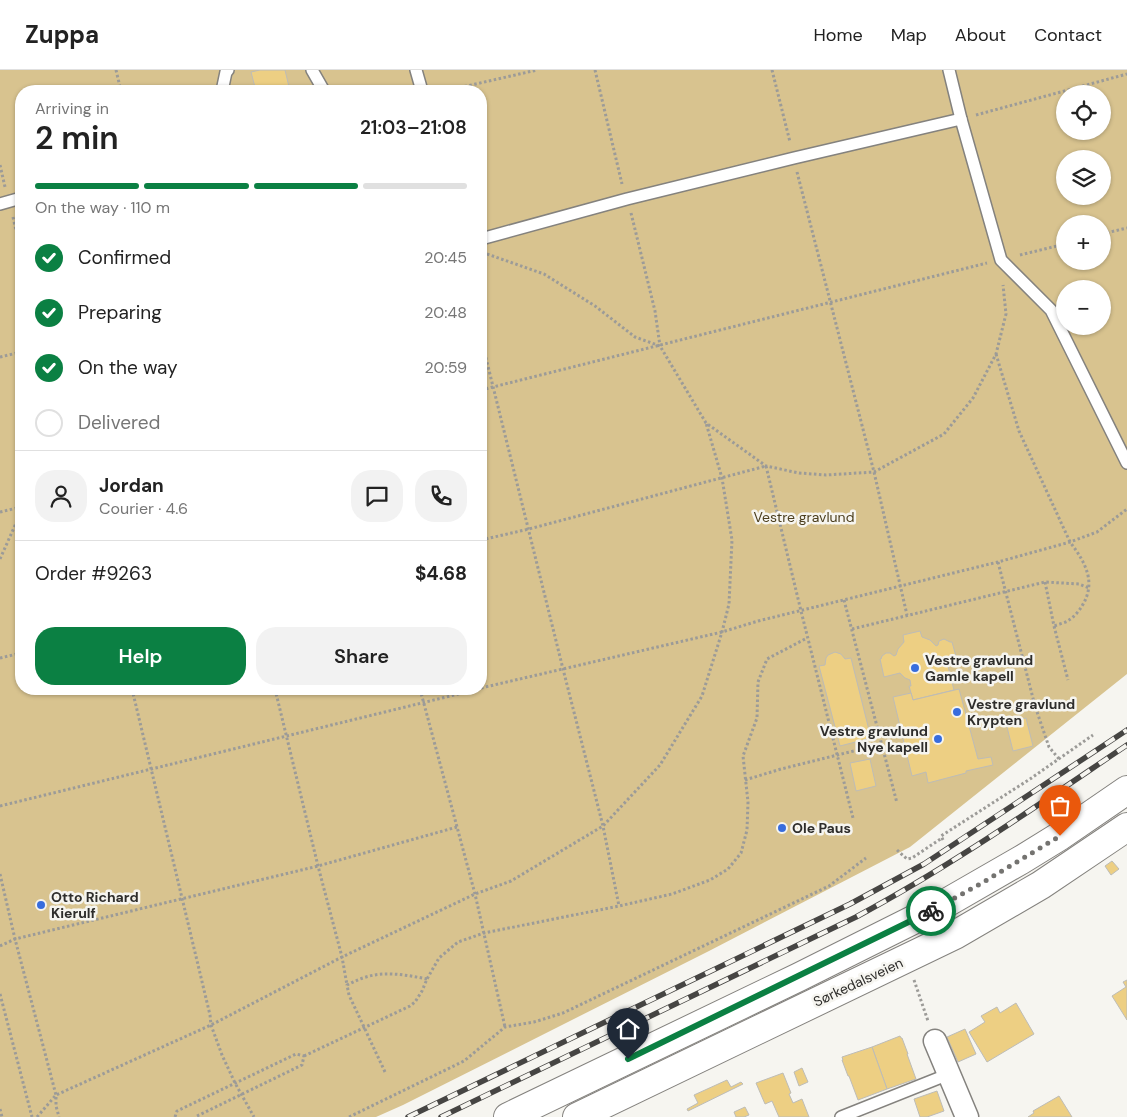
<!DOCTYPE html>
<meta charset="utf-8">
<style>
body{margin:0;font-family:"DM Sans",sans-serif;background:#f2f2f2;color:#222;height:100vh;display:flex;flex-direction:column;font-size:19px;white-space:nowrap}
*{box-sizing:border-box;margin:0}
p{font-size:16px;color:#767676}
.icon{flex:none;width:28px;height:28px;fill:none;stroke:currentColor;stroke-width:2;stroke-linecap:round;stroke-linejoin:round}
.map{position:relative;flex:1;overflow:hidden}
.drawer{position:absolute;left:15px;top:15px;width:472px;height:610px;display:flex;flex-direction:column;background:#fff;border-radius:20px;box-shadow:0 1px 4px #0004}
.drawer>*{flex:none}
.tools{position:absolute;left:1056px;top:15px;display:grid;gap:10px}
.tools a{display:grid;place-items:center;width:55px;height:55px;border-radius:50%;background:#fff;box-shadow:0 1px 4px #0004;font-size:25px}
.pin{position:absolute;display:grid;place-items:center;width:42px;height:42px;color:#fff;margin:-51px -21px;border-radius:50% 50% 50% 0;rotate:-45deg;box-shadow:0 0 5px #0007}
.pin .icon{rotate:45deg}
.courier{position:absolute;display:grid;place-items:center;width:50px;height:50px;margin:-25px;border:4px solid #0b8043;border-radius:50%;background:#fff;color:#222;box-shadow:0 1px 6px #0007}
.summary em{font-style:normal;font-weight:600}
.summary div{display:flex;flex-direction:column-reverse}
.summary{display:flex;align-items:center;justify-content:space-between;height:85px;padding:0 20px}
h1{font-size:32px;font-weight:600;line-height:38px}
.bar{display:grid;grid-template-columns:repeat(4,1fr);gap:8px 5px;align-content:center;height:60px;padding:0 20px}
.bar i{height:6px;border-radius:4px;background:#e0e0e0}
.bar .current{background:#0b8043}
.bar p{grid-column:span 4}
.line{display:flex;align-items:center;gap:12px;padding:0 20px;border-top:1px solid #e0e0e0}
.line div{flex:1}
.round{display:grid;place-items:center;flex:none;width:52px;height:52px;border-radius:20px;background:#f2f2f2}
ol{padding:0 20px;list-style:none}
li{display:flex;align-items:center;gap:15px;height:55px}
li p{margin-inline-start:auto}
li .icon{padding:5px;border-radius:50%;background:#0b8043;color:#fff;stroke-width:4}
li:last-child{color:#767676}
li i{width:28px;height:28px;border:2px solid #e0e0e0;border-radius:50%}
.primary-button{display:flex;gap:10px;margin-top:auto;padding:10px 20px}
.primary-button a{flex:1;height:58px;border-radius:20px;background:#0b8043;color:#fff;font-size:20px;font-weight:600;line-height:58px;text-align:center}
.primary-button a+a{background:#f2f2f2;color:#222}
header{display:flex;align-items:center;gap:30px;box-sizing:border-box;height:70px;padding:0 25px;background:#fff;border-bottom:1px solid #e0e0e0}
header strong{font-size:24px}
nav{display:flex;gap:28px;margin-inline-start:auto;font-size:18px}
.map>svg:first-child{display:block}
</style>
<header>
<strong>Zuppa</strong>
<nav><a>Home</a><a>Map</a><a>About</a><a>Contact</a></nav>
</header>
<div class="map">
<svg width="1127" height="1047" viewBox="0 0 1127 1047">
<rect width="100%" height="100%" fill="#f6f5f0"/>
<path fill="#d8c38f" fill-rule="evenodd" d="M0,0h1127v604l-217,173 -201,104 -306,154 -27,12h-376zM21,21h460v598h-460zM1065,24h37v37h-37zM1065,89h37v37h-37zM1065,154h37v37h-37zM1065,219h37v37h-37z"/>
<g fill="#edcf83" stroke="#bdbcb7">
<path d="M260,0h25l5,21h-34l-5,-19z"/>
<path d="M920,561l2,6 8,3 6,6 2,-1 1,-4 5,-2 6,3h2l5,18 -10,2 7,28 -41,10 -4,-14h2l-1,-6 -5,-2 -5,-5 -16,4 -4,-18h1l1,-3 4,-3h4l4,3 2,-1 2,-6 6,-7 -1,-7z"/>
<path d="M835,582l6,2 4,5 6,-1 20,80 -31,8 -21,-80 6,-1 1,-7 2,-3z"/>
<path d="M959,619l19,70 13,-2 2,8 -27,6v2l-38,10 -2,-11 -14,4 -19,-79 18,-4 2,7z"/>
<path d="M1026,648l7,28 -20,5 -7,-28z"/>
<path d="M870,689l6,27 -20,5 -6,-28z"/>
<path d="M1112,791l7,8 -8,6 -6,-9z"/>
<path d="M1127,910v40l-15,-24 14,-9 -3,-5z"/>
<path d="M1016,933l18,31 -47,28 -18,-30 16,-10 -4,-6 16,-9 3,6z"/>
<path d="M965,959l11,25 -18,8 -11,-25z"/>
<path d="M900,966l1,2h1l6,16h-1l9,25 -29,10 -15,-42z"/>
<path d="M872,977l15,42 -29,11 -9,-24h-1l-6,-16h1l-1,-3z"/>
<path d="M802,998l6,14 -9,4 -5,-14z"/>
<path d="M783,1003l8,20 -2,1 4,9 9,-4 7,18h-30l-7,-16 -7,3 -9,-21z"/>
<path d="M727,1010l4,7 10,-5 2,2 -55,27 -1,-2 11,-6 -4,-8z"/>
<path d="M937,1021l7,20 -17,6h-7l-6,-18z"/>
<path d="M1059,1026l13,21h-44l6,-4 -1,-2z"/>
<path d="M745,1037l4,8 -5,2h-8l-2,-5z"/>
</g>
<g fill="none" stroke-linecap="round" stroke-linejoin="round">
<defs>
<g id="lane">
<path d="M312,0l12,21"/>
<path d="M416,0l6,21"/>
<path d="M949,0l12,49 40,141 50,50 76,153"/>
<path d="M222,21l4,-19 2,-2"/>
<path d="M0,134l21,-6"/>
<path d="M481,169l146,-40 167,-41 167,-39"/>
<path d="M841,1047l108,-43"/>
</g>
<path id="street" d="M935,971l32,76"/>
<g id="primary">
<path d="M508,1047l291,-140 142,-71 80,-46 39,-24 67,-46"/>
<path d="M577,1047l378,-182 86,-50 86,-58"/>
</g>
</defs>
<use href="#lane" stroke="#84827e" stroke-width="14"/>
<use href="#street" stroke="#84827e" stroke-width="25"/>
<use href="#primary" stroke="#84827e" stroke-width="30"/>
<g stroke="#9c9b98" stroke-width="3" stroke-dasharray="2.5 2.5" stroke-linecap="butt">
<path d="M116,0l5,21"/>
<path d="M595,0l27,114"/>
<path d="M772,0l18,72"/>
<path d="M445,21l92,-21"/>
<path d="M976,45l151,-41"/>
<path d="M0,95l5,22"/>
<path d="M797,102l77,300 33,143"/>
<path d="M631,143l24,98 5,35"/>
<path d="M13,147l8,35"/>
<path d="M1102,164l25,-6"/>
<path d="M487,184l57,20 51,32 40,31 25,9 46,77 60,43 33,7 27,2 48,-3 70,-38 29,-36 23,-44 10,-40 -3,-29"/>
<path d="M1020,185l45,-11"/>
<path d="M481,268l82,331 40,157 16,80"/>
<path d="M996,284l23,77 51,111c15,20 27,40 12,64 -3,5 -8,11 -13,14 -4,3 -10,4 -15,6"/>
<path d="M0,287l21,-5"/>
<path d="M481,320l506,-127"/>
<path d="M766,396l35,145 52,207"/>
<path d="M0,442l21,-5"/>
<path d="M481,470l48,-11 237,-63"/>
<path d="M0,489l21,-47"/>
<path d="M998,492l37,144 14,41 10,12"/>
<path d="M1045,512l9,44 14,54"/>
<path d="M844,530l53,203"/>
<path d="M852,559l193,-47 34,2 10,4"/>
<path d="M0,588l21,-5"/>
<path d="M481,618l241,-56 36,-11 240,-59 72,-20 27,-10 30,-23"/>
<path d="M132,619l78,326 1,10 11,30 13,28 19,34"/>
<path d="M275,619l43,177 24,91 5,28"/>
<path d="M420,619l55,205 30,133"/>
<path d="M745,710l36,-11 101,-25"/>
<path d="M0,736l479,-117"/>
<path d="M943,770l-2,-4 89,-57 63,-44"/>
<path d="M897,780l10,9 5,-1 30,-20"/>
<path d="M0,804l15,65 41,156v11l3,11"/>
<path d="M0,876l15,-7 303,-73 139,-39"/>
<path d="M914,910l14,41"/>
<path d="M0,924l32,123"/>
<path d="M304,986l106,-50 5,-4 7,-11 5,-12 12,-21 19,-16 26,-9 135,-27 53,-12 38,-14 18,-11 13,-16 6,-23 1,-28 -5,-46 14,-38 1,-36 9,-23 40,-21"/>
<path d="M385,1002l-36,-77 -2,-10c6,-3 12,-6 19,-8 19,-6 41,-2 61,2"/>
<path d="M0,1039l2,8"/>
<path d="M37,1047l19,-22 155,-70 131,-68 133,-63 36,-13 92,-55 57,-61 42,-69 20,-64 7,-28 3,-64 -10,-62 -16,-55"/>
<path d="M175,1047l2,-6 119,-57 8,2 -2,9 -107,52"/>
<path d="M349,1047l115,-56 41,-34 29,-5 29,-9 266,-127 37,-28"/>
</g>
<use href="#lane" stroke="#fff" stroke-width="11"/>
<use href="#street" stroke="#fff" stroke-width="22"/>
<use href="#primary" stroke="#fff" stroke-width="28"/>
<defs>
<g id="rail">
<path d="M408,1047l442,-213 74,-40 203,-134"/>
<path d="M441,1047l415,-200c95,-51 182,-112 271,-172"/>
</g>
</defs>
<use href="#rail" stroke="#464543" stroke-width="5.5"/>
<use href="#rail" stroke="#f6f5f0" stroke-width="4" stroke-dasharray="11" stroke-linecap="butt"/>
</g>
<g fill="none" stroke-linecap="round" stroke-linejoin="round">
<path stroke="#747370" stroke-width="5" stroke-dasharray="0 9" d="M931,841l51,-28 78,-47"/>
<path stroke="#0b8043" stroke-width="6" d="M628,989l303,-148"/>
</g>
<g fill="#386ddd" stroke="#f6f5f0" stroke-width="2">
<circle cx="915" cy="598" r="5"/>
<circle cx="957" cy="642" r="5"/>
<circle cx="938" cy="669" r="5"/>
<circle cx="782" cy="758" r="5"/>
<circle cx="41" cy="835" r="5"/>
</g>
<g text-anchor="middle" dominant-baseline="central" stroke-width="5" stroke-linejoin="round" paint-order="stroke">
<g font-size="14" fill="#4b3e1d" stroke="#f6f5f0">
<text x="804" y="447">Vestre gravlund</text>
</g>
<g font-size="14" font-weight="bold" fill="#2e2d2b" stroke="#f6f5f0" text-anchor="start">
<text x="925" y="590">Vestre gravlund<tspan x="925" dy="16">Gamle kapell</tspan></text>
<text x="967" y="634">Vestre gravlund<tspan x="967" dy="16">Krypten</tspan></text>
<text x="928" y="661" text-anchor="end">Vestre gravlund<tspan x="928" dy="16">Nye kapell</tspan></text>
<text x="792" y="758">Ole Paus</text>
<text x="51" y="827">Otto Richard<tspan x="51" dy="16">Kierulf</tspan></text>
</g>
<g font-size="14" fill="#2e2d2b" stroke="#f6f5f0">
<text transform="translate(858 912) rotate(-25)">Sørkedalsveien</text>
</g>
</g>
</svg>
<div class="tools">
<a><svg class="icon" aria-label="locate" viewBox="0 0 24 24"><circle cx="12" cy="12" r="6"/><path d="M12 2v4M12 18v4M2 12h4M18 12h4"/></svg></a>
<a><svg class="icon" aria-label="layers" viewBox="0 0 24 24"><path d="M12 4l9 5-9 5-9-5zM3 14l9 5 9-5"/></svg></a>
<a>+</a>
<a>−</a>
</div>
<div class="pin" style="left:1060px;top:766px;background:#ea580c"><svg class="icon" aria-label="bag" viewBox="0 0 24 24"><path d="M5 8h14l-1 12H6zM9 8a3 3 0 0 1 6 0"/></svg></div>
<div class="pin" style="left:628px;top:989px;background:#1f2937"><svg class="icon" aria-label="home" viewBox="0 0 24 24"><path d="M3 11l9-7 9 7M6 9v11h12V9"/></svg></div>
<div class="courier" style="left:931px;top:841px"><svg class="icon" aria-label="bike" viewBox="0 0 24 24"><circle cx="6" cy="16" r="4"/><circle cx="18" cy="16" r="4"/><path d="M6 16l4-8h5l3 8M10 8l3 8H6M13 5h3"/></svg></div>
<section class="drawer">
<div class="summary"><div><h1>2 min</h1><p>Arriving in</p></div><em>21:03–21:08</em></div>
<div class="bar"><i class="current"></i><i class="current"></i><i class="current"></i><i></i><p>On the way · 110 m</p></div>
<ol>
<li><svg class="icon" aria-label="check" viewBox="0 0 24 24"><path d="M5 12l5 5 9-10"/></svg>Confirmed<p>20:45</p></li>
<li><svg class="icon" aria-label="check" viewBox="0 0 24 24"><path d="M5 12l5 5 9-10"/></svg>Preparing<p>20:48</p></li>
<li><svg class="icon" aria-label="check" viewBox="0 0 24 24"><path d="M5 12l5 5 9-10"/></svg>On the way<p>20:59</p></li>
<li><i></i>Delivered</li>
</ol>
<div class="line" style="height:90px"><a class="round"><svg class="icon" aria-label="person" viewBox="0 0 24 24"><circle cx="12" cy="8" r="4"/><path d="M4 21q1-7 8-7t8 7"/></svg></a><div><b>Jordan</b><p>Courier · 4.6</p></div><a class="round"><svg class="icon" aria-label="chat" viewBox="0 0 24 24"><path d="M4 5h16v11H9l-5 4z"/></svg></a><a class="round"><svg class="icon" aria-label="phone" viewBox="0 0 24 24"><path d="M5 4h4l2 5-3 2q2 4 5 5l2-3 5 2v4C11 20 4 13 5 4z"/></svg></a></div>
<div class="line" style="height:65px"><div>Order #9263</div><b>$4.68</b></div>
<div class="primary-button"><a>Help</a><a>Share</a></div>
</section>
</div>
